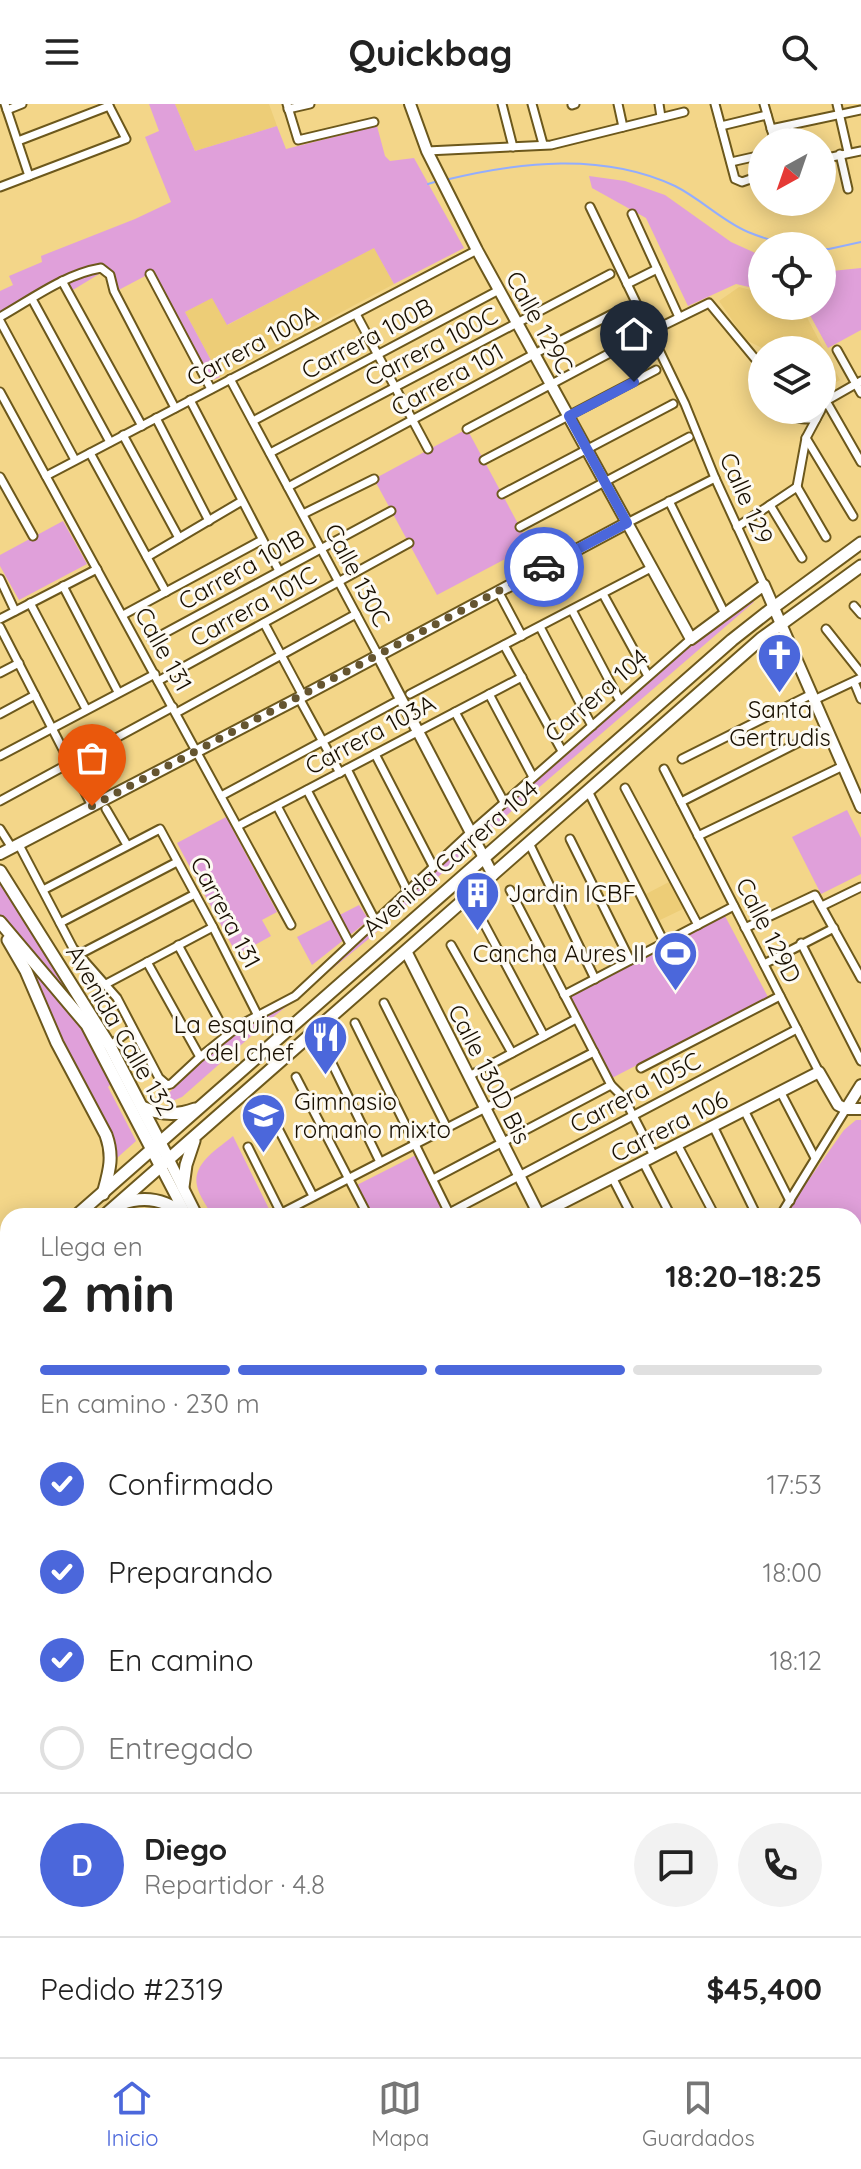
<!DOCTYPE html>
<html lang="es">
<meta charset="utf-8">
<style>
body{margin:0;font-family:Quicksand,sans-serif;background:#f2f2f2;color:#222;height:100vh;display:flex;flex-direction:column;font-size:30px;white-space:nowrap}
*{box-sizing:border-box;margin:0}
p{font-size:26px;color:#767676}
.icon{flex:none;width:44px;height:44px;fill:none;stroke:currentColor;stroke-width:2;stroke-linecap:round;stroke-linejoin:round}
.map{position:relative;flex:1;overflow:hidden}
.panel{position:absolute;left:0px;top:1104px;width:862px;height:850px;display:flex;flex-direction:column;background:#fff;border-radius:24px 24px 0 0;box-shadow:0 4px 20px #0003}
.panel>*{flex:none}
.needle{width:52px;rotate:220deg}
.tools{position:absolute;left:748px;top:24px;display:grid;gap:16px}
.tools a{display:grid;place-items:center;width:88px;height:88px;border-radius:50%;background:#fff;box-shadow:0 4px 20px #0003;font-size:40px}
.pin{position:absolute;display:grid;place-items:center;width:68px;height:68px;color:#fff;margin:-82px -34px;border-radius:50% 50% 50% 0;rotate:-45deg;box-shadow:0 0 8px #0007}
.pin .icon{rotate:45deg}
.courier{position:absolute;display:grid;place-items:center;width:80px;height:80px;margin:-40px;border:6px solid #4b67db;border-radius:50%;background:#fff;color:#222;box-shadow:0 2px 10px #0007}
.head em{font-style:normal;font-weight:700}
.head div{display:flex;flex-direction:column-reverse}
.head{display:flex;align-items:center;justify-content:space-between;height:136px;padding:0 40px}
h1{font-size:52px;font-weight:700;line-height:60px}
.bar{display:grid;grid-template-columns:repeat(4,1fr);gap:12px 8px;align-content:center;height:96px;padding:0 40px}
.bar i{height:10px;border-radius:6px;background:#e0e0e0}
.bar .active{background:#4b67db}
.bar p{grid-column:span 4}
.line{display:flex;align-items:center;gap:20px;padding:0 40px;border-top:2px solid #e0e0e0}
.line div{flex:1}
.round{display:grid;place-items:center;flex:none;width:84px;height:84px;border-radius:42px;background:#f2f2f2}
ol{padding:0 40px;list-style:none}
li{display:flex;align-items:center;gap:24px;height:88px}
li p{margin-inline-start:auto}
li .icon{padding:8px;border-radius:50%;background:#4b67db;color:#fff;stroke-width:4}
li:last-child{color:#767676}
li i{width:44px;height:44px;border:4px solid #e0e0e0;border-radius:50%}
header{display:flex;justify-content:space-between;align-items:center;height:104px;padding:0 40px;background:#fff;font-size:36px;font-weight:700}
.tab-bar{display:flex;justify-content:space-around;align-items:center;height:112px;border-top:2px solid #e0e0e0;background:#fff;font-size:22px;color:#767676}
.tab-bar a{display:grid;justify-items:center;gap:4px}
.tab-bar .active{color:#4b67db}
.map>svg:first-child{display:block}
</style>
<header><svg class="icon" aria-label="menu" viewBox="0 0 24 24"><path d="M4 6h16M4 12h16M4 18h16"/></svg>Quickbag<svg class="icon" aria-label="search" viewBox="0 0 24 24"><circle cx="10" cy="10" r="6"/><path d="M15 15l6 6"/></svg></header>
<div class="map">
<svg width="861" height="1953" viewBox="0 0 861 1953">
<rect width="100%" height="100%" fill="#f3d689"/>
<g fill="#edcd77">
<path d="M175,0h94l8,22 -82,25z"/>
<path d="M374,143l20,37 -174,93 -35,-65 27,-15 16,28z"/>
<path d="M739,183l23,6v13h39l39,74 -18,10v-40h-56l-20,-10 -27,-39z"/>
<path d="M671,777l14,27 -27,13 -14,-26z"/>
</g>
<g fill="#e0a0da">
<path d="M149,0h26l20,47 82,-25 9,23 91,-23 8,30 5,5 24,-3 50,90 -70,36 -20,-36 -147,77 -15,-27 -27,14 35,65 -12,5 -59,-108 -38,20 -7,-23 -36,22 -6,-11 -62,35v-26l13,-6 -4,-9 33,-14 -1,-6 94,-37 36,-17 -26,-65 14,-6z"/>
<path d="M589,72l36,5 40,14 66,47 31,14v34l-26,-6 -48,22 -42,-88 -54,-30z"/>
<path d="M861,164v62l-33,18 -23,-42h17v-34z"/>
<path d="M467,325l63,117 -93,49 -63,-116z"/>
<path d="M63,417l24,43 -68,36 -19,-34v-11z"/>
<path d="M751,495l3,3 -269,232 -4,-6 199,-173z"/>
<path d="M847,706l14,28v36l-40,20 -29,-57z"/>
<path d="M226,713l51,95 -15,8 9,16 -34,19 -60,-112z"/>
<path d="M463,739l4,8 -96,86 -105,86 -84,74 -12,5 -1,-9 12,-13 55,-47 51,-30 64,-54z"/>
<path d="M0,779l81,129 -81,-96z"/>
<path d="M359,801l10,15 -57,45 -15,-28z"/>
<path d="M725,812l43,81 -156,81 -43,-82z"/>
<path d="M33,865l47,57 32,57 -4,4 28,54 -19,17c-4,-27 -23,-55 -36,-80 -18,-36 -34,-71 -48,-109z"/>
<path d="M856,1016h5v206l-7,13v-123h-71l61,-86z"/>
<path d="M233,1032l36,73 -12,7h-45c-4,-9 -13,-20 -15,-30 -5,-23 21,-37 36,-50z"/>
<path d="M416,1051l27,51 -20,10h-52l-16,-30z"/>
<path d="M259,1946h182l-4,7h-182z"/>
</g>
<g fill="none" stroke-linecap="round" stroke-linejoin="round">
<g stroke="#93adfe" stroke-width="2">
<path d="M445,76c74,-18 158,-28 230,6 26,13 47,35 73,46 17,7 37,12 54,14"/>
<path d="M428,80l10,-3"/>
<path d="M822,145h7l32,-7"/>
</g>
<defs>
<g id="street">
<path d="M5,0l24,72"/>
<path d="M287,0l11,36 76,-18"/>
<path d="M502,0l11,43"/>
<path d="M532,0l11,40"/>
<path d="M618,0l5,23"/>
<path d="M659,0l2,13"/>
<path d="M715,0l20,75 7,3 20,-7"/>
<path d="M764,0l11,38"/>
<path d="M837,0l11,48"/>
<path d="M572,1l3,-1"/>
<path d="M288,5l22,-5"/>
<path d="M7,6l15,-6"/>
<path d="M721,22l46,-11"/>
<path d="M771,25l90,-19"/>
<path d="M18,37l91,-35"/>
<path d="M427,47l124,-6 133,-33"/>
<path d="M840,50l8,35"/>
<path d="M822,55l39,-8"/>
<path d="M731,58l31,-7"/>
<path d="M0,83l126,-48 -18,-35"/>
<path d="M590,103l95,197 30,74 49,107"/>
<path d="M632,110l47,103"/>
<path d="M150,170l61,115"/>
<path d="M62,177l80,145"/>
<path d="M627,180l30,-15"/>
<path d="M32,195l78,143"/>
<path d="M356,210l72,135"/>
<path d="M0,213c32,-18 65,-43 101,-49l9,7 4,16 61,117"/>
<path d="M0,217l75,139"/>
<path d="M650,228l59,-29 53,64"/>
<path d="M837,246l24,43"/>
<path d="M230,275l148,276"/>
<path d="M0,288l291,533"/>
<path d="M190,296l89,171"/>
<path d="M826,297l35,61"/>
<path d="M826,297l35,-20"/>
<path d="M788,306c6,11 17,9 28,9"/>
<path d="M156,314l53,103"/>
<path d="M253,317l246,-131"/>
<path d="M467,325l173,-92"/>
<path d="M123,331l56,103"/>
<path d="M806,334l47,78"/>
<path d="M90,349l76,139"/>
<path d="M270,349l340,-179"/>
<path d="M484,356l172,-90"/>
<path d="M46,372l431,-226"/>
<path d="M0,373l33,59"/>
<path d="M288,383l246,-133 92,-47"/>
<path d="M797,383l9,-49 15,-28"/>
<path d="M797,383l29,50"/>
<path d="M502,390l171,-90"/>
<path d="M669,397l56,113"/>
<path d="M770,401l32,53"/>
<path d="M303,410l71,-35"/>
<path d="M627,419l88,-45"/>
<path d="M520,423l169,-90"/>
<path d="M737,423l60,-40"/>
<path d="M147,453l95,-56"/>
<path d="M0,475l15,32"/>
<path d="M63,482l55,106"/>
<path d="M498,487l24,45"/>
<path d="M603,490l45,82"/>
<path d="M30,499l56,106"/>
<path d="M854,502l7,8"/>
<path d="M572,506l48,91"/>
<path d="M123,511l139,-75"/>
<path d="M0,515l97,-50"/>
<path d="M264,519l39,73"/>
<path d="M0,523l92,179"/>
<path d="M540,523l52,99"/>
<path d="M826,525l35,44"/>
<path d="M152,536l239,-129"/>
<path d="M504,541l58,106"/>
<path d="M0,569l19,-10"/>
<path d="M158,577l251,-138"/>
<path d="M854,578l7,17"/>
<path d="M410,590l241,-126"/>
<path d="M489,590l44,83"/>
<path d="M299,594l41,75"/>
<path d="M814,596l47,-22"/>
<path d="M455,608l49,90"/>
<path d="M176,609l180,-99"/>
<path d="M0,610l35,-19"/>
<path d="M375,650l58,112"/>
<path d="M0,652l155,-82"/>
<path d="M682,655l130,-65"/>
<path d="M347,665l60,121"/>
<path d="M664,665l155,303"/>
<path d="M625,684l73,137"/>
<path d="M307,686l68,130"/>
<path d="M588,687l76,151"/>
<path d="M221,692l180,-97"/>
<path d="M0,697l173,-94"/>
<path d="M681,698l146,-74"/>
<path d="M277,702l73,138"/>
<path d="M106,705l21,36"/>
<path d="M238,722l284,-149"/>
<path d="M0,725l12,19"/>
<path d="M698,732l145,-70"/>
<path d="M570,735l60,121"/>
<path d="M529,739l66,136"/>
<path d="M19,741l54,103 44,50 42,80 8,7 4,-1 29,-27 40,-32 55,-29 176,-164 220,-193"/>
<path d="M43,786l117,-61 53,98 44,87"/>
<path d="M510,786l101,195 13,13 30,58"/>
<path d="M822,802l39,-19"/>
<path d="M480,812l64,120"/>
<path d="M60,819l117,-61"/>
<path d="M745,824l70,-33 46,83"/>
<path d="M801,839l60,118"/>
<path d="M178,841l49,90"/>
<path d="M451,841l61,108"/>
<path d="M78,851l117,-61"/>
<path d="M147,858l53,95"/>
<path d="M764,860l70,-36"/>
<path d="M106,880l107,-57"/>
<path d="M564,891l170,-89"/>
<path d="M384,899l63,125"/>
<path d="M355,919l94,190 348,-184"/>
<path d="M110,942l22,-18"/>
<path d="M327,949l53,109"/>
<path d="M641,964l139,-72"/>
<path d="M469,972l107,-57"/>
<path d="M296,973l72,139"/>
<path d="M780,987l35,67"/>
<path d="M266,1001l47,91"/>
<path d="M744,1006l46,91"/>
<path d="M713,1022l44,90"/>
<path d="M677,1040l38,72"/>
<path d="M248,1043l33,66"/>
<path d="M643,1058l28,54"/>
<path d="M612,1073l20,39"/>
<path d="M433,1075l178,-94"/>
<path d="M276,1112l318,-164"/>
<path d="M780,1112l66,-107"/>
<path d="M0,1294l8,16"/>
<path d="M854,1463l7,-2"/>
<path d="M854,1486l7,22"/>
<path d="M0,1492l8,-4"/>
<path d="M0,1519l8,15"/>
<path d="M0,1646l8,15"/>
<path d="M0,1705l8,15"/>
<path d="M0,1755l8,-4"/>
<path d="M0,1799l8,15"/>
<path d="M0,1855l8,-4"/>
<path d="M0,1909l8,-4"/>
<path d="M0,1943l6,10"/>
<path d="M131,1946l3,7"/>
<path d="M174,1946l3,7"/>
<path d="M217,1946l4,7"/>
<path d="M495,1946l4,7"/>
<path d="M545,1946l3,7"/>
<path d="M590,1946l4,7"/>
<path d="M98,1953l12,-7"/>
<path d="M621,1953l14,-7"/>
</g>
<g id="secondary">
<path d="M410,0l17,47 50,99 214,389 73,-54 97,222"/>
<path d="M378,551l115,220"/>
<path d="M0,750l299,-156 328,-175"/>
<path d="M406,847l133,264"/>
<path d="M846,1005l15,-24"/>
<path d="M169,1056l28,56"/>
<path d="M161,1063l25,48"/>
<path d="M537,1112l282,-144 19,33 8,4h15"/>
<path d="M854,1724l7,-2"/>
<path d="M641,1946l3,7"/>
<path d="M252,1953l4,-7"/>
<path d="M447,1953l4,-7"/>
</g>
<g id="primary">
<path d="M0,767l110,175 59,114"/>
<path d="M0,818l87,103 74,142"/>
<path d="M8,836l18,31 31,72 49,92c8,22 3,37 -3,59"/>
<path d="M142,1003c18,8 35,9 53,2"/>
<path d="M183,1083l3,-22 8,-24"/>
<path d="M121,1100c24,-9 46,-4 65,12"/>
<path d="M76,1112l656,-576 42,-33 87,-64"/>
<path d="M104,1112l658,-578 99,-72"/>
<path d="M0,1173l8,-6"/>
<path d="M0,1195l8,-6"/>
</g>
</defs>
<use href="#street" stroke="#6c581c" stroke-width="11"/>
<use href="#secondary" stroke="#6c581c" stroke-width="14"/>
<use href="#primary" stroke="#6c581c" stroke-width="15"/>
<use href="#street" stroke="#fff" stroke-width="7"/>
<use href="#secondary" stroke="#fff" stroke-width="10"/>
<use href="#primary" stroke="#fff" stroke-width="11"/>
</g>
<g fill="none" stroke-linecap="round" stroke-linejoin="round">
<path stroke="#655530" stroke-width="8" stroke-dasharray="0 14.4" d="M92,702l452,-239"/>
<path stroke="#4b67db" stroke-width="10" d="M544,463l83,-44 -58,-107 65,-34"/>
</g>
<defs>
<symbol id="church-pin" viewBox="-11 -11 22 30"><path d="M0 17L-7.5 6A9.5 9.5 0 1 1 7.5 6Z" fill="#4b67db" stroke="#fdfaf2"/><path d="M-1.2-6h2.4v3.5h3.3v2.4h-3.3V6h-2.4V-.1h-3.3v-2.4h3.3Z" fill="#fff"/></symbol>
<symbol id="building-pin" viewBox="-11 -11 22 30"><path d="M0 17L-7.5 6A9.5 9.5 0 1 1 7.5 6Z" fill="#4b67db" stroke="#fdfaf2"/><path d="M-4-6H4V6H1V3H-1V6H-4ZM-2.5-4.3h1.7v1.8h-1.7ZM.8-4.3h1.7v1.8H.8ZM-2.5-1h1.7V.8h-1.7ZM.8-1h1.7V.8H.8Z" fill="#fff"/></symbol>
<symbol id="stadium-pin" viewBox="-11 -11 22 30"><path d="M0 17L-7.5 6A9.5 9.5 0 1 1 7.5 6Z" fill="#4b67db" stroke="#fdfaf2"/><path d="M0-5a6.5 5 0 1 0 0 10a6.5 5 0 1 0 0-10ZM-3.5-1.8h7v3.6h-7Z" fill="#fff"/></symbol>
<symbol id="restaurant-pin" viewBox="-11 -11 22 30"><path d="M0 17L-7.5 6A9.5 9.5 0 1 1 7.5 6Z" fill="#4b67db" stroke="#fdfaf2"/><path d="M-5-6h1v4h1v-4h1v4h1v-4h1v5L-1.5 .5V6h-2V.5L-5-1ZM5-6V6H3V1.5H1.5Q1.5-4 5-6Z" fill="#fff"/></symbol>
<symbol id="university-pin" viewBox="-11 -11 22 30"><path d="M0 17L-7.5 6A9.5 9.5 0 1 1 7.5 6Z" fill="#4b67db" stroke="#fdfaf2"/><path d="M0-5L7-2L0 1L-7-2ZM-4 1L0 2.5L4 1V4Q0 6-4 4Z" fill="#fff"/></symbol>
</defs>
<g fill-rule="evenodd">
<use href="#church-pin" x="754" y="526" width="51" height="69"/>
<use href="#building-pin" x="452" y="764" width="51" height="69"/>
<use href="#stadium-pin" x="650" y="824" width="51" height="69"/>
<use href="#restaurant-pin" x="300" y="908" width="51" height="69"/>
<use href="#university-pin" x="238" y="986" width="51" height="69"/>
</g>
<g text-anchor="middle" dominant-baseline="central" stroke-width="6" stroke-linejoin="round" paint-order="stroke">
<g font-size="24" fill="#180f00" stroke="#fdfaf2">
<text transform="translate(540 218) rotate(61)">Calle 129C</text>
<text transform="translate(367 234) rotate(-28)">Carrera 100B</text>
<text transform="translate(252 241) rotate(-28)">Carrera 100A</text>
<text transform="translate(431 242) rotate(-27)">Carrera 100C</text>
<text transform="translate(447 275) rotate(-29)">Carrera 101</text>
<text transform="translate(747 394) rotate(66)">Calle 129</text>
<text transform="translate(241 465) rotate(-29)">Carrera 101B</text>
<text transform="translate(358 471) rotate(62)">Calle 130C</text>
<text transform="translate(253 502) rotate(-29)">Carrera 101C</text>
<text transform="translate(164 545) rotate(61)">Calle 131</text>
<text transform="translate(596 591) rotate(-41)">Carrera 104</text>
<text transform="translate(370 630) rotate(-28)">Carrera 103A</text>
<text transform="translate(450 754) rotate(-41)">Avenida Carrera 104</text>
<text transform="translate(226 808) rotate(62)">Carrera 131</text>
<text transform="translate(769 826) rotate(63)">Calle 129D</text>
<text transform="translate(121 926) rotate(60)">Avenida Calle 132</text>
<text transform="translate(490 970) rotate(63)">Calle 130D Bis</text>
<text transform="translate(635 988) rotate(-28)">Carrera 105C</text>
<text transform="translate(669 1022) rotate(-27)">Carrera 106</text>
</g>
<g font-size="24" fill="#180f00" stroke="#fdfaf2" text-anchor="start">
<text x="780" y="605" text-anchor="middle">Santa<tspan x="780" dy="28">Gertrudis</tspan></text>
<text x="508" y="789">Jardin ICBF</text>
<text x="645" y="849" text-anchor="end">Cancha Aures II</text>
<text x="294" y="920" text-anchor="end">La esquina<tspan x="294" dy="28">del chef</tspan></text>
<text x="294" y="997">Gimnasio<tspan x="294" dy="28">romano mixto</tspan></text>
</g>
</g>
</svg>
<div class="tools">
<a><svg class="needle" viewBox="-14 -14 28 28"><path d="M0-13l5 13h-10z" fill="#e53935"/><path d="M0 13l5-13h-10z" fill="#767676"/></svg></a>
<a><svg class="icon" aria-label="locate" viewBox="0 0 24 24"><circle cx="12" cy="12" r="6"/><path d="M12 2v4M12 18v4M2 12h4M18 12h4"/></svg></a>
<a><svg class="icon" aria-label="layers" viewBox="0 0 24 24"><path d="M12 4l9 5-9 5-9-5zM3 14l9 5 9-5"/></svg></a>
</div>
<div class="pin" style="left:92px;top:702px;background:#ea580c"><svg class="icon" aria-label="bag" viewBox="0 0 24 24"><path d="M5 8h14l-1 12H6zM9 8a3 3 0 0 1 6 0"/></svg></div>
<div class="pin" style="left:634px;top:278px;background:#1f2937"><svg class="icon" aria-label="home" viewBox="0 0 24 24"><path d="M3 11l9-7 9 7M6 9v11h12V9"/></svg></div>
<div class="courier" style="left:544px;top:463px"><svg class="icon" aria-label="car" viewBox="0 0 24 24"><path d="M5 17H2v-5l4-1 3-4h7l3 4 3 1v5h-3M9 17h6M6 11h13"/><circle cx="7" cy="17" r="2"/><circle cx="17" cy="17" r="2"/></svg></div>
<section class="panel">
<div class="head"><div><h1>2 min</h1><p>Llega en</p></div><em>18:20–18:25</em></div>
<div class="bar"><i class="active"></i><i class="active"></i><i class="active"></i><i></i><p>En camino · 230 m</p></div>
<ol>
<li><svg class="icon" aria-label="check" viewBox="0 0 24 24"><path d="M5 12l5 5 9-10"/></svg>Confirmado<p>17:53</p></li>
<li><svg class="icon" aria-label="check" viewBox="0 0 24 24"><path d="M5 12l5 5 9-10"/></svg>Preparando<p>18:00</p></li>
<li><svg class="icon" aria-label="check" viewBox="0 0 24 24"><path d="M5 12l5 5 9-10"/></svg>En camino<p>18:12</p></li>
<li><i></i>Entregado</li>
</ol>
<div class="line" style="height:144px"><b class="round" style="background:#4b67db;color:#fff">D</b><div><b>Diego</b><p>Repartidor · 4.8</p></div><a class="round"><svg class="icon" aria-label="chat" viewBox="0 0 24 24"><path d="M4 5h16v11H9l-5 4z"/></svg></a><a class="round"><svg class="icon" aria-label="phone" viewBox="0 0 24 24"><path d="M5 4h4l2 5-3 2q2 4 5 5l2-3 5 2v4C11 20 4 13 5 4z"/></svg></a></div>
<div class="line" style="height:104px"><div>Pedido #2319</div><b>$45,400</b></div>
</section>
</div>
<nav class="tab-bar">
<a class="active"><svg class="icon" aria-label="home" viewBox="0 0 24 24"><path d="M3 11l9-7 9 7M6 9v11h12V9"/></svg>Inicio</a>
<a><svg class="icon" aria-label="map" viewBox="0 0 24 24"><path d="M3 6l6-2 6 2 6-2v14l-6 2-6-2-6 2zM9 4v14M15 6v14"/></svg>Mapa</a>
<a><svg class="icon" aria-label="saved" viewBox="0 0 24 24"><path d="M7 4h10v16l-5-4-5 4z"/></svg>Guardados</a>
</nav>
